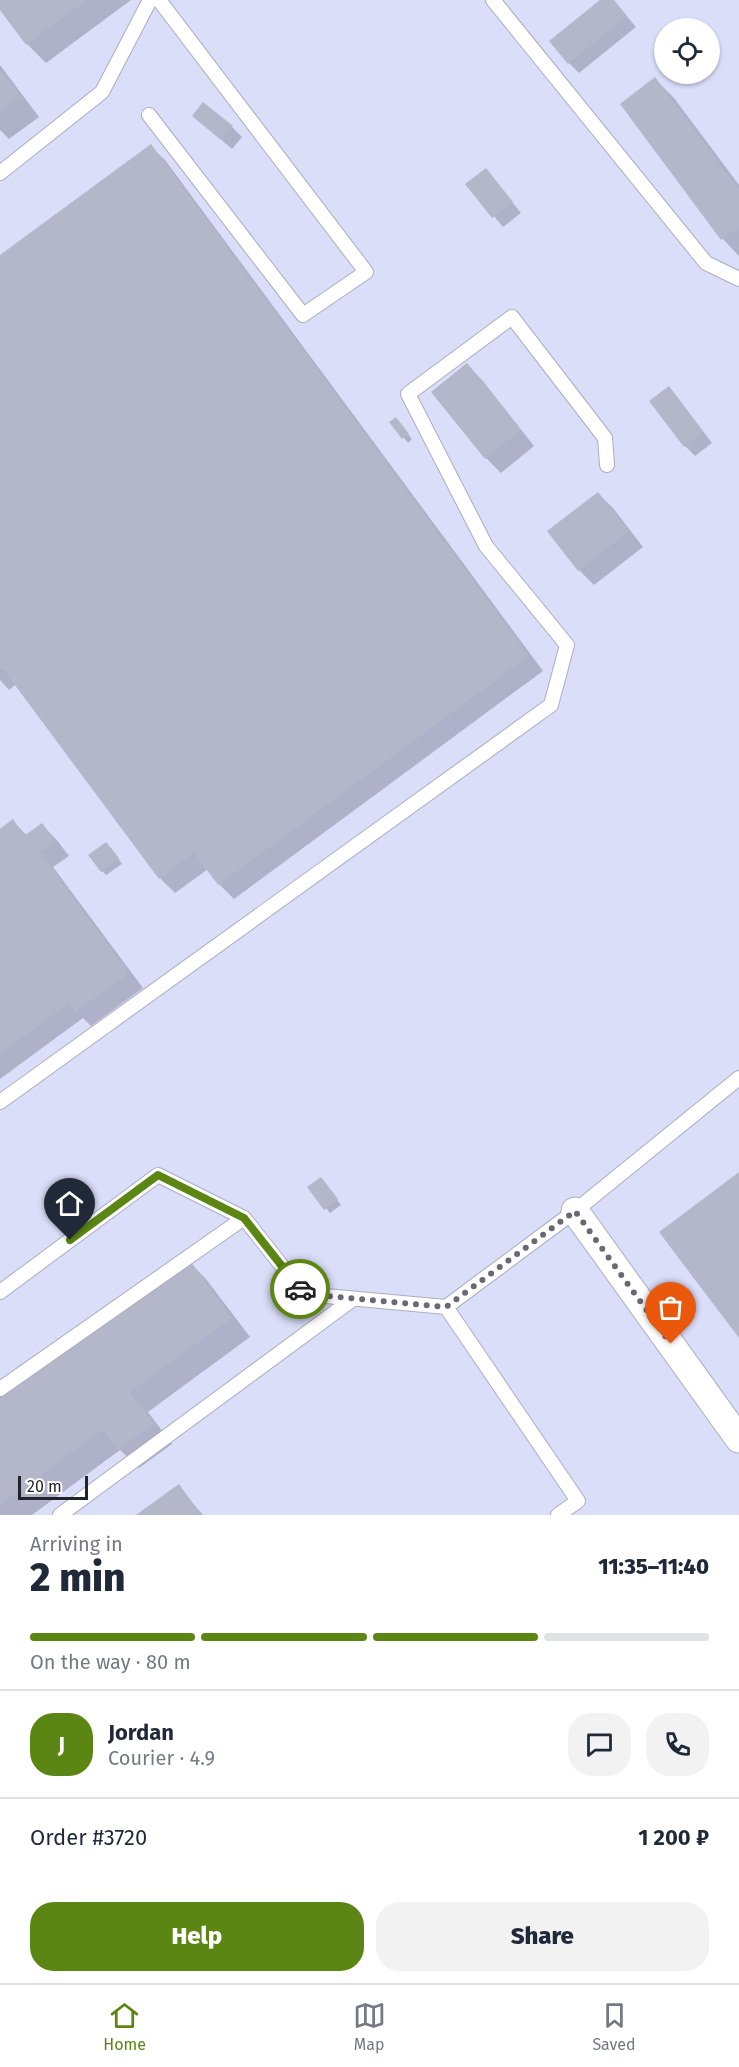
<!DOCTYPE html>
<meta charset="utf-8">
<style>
body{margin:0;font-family:"Fira Sans",sans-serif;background:#f2f2f3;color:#1f2937;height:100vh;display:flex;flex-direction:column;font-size:22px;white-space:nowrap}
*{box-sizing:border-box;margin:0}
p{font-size:20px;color:#747a83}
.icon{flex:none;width:33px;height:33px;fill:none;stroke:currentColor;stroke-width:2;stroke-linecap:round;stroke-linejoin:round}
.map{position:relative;height:1515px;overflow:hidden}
.side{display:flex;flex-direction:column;background:#fff;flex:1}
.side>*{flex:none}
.buttons{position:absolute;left:654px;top:18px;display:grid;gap:12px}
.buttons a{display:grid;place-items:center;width:66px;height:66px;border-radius:50%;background:#fff;box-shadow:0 2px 4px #0004;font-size:30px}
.scale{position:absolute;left:18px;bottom:15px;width:70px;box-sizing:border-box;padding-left:6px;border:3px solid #23242b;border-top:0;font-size:16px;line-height:21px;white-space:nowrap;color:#23242b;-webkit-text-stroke:4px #fff;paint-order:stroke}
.pin{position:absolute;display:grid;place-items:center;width:51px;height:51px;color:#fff;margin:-62px -26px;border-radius:50% 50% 50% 0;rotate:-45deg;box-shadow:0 0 6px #0007}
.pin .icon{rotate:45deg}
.courier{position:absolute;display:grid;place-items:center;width:60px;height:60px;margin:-30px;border:4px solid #5b8613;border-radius:50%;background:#fff;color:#222;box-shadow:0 2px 8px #0007}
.overview em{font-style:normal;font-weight:800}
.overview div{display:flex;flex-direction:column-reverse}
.overview{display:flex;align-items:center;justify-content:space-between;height:102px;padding:0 30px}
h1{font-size:39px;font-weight:800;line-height:45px}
.bar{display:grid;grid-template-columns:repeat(4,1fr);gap:9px 6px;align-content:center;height:72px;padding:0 30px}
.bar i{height:8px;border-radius:4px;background:#e0e1e3}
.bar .selected{background:#5b8613}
.bar p{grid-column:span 4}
.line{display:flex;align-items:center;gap:15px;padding:0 30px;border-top:2px solid #e0e1e3}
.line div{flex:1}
.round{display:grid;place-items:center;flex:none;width:63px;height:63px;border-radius:24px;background:#f2f2f3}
.cta{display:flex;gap:12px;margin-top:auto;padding:12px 30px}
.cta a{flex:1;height:69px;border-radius:24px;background:#5b8613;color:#fff;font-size:24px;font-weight:800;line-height:69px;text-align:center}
.cta a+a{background:#f2f2f3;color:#1f2937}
.menu{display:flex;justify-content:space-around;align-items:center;height:84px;border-top:2px solid #e0e1e3;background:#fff;font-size:16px;color:#747a83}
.menu a{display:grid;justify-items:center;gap:3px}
.menu .selected{color:#5b8613}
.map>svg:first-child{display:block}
</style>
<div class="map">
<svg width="739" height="1515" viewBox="0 0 739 1515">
<rect width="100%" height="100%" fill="#e7eafe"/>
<path fill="#dadef9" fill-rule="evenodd" d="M0,0h739v1515h-739zM664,28h46v46h-46z"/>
<g fill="#0003">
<path d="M0,0h131l-85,63 -19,-19 -27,-37z"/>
<path d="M602,0h11l23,27 -57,46 -10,-10z"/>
<path d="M0,65l39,52 -30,22 -9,-9z"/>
<path d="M655,79l19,19 65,87v71l-16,-17 -101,-135z"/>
<path d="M194,116l38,11 10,10 -10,12z"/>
<path d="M150,146l15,14 378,511 -309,228 -15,-15 -11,-15 -33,24 -15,-15 -144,-194 -7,6 -9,-10v-424z"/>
<path d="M486,170l35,43 -18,14 -36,-43z"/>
<path d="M467,365l15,15 52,66 -33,27 -15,-15z"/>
<path d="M669,388l9,10 34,45 -17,13 -10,-10 -34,-44z"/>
<path d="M392,422l8,2 12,15 -4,4z"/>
<path d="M598,494l15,14 30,39 -49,38 -15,-15z"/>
<path d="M13,821l14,15 15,-11 14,14 13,17 -16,11 90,121 -52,38 -8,-8 -83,61v-248z"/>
<path d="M111,848l11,16 -16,11 -4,-4z"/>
<path d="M325,1184l16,21 -11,8 -21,-25z"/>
<path d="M187,1260l19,19 44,58 -102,75 24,32 -33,24 -19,-18 -88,65h-32v-117z"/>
<path d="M178,1486l25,29h-65z"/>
</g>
<g fill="#b4b6c9">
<path d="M0,0h87l-61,45 -26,-35z"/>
<path d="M600,0h14l13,16 -59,48 -19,-23z"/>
<path d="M0,70l21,27 -21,15z"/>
<path d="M655,77l84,113v37l-18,13 -101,-136z"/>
<path d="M203,102l30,24 -12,14 -29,-24z"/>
<path d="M151,144l378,512 -311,229 -24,-32 -35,26 -156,-210 -3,2v-416z"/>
<path d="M486,168l27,34 -21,16 -27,-34z"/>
<path d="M467,363l54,67 -36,29 -54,-67z"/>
<path d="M669,386l34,46 -19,15 -35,-46z"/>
<path d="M396,417l13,17 -7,5 -13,-17z"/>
<path d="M598,492l31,39 -51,40 -31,-40z"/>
<path d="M13,819l11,17 18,-13 13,18 -15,11 89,121 -54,39 -6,-9 -69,51v-225z"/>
<path d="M106,842l13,16 -18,14 -13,-17z"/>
<path d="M739,1172v166l-80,-106z"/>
<path d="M321,1177l17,22 -14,11 -17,-23z"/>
<path d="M188,1258l44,60 -102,74 24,32 -36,26 -15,-20 -103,75v-108z"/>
<path d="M179,1484l22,31h-65z"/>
</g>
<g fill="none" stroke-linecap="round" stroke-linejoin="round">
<defs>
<g id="service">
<path d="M493,0l213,263 33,16"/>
<path d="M149,115l154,200 63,-43 -207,-272"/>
<path d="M0,173l102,-81 48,-92"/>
<path d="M0,1102l551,-397 16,-60 -81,-99 -78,-152 104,-77 93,121 2,27"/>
<path d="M0,1292l158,-117 86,43"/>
<path d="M0,1389l244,-171 60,76 142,13"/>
<path d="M60,1515l293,-216"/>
<path d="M558,1515l20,-14 -132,-194 129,-96 164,-133"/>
</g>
<path id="minor" d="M575,1211l164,228"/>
</defs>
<use href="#service" stroke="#abadc0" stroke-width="16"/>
<use href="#minor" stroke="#abadc0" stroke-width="29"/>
<use href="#service" stroke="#fff" stroke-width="14"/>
<use href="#minor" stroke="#fff" stroke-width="27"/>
</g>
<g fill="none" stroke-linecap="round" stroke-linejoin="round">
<path stroke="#686975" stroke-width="6" stroke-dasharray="0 10.8" d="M300,1289l4,5 142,13 129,-96 96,133"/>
<path stroke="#5b8613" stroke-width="8" d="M70,1240l88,-65 86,43 56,71"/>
</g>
</svg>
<div class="buttons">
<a><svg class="icon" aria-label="locate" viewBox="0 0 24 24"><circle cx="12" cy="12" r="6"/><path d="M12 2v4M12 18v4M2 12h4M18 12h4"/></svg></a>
</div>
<div class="scale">20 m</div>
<div class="pin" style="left:671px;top:1344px;background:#ea580c"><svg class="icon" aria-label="bag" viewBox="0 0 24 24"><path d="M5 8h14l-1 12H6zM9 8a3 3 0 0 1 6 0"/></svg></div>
<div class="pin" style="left:70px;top:1240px;background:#1f2937"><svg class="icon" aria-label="home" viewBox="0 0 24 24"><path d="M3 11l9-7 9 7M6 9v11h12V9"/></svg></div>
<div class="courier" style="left:300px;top:1289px"><svg class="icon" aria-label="car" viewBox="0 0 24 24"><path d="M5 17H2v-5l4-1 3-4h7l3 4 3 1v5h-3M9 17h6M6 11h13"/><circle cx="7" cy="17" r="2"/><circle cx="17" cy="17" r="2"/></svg></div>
</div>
<section class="side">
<div class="overview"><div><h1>2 min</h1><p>Arriving in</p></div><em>11:35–11:40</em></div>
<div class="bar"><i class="selected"></i><i class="selected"></i><i class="selected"></i><i></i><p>On the way · 80 m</p></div>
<div class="line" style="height:108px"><b class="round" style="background:#5b8613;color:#fff">J</b><div><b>Jordan</b><p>Courier · 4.9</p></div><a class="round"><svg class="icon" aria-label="chat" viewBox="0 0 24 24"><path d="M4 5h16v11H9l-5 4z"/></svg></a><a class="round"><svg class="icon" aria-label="phone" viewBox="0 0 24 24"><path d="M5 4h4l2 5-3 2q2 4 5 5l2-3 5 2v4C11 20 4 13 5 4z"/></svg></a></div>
<div class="line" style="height:78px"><div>Order #3720</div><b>1 200 ₽</b></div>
<div class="cta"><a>Help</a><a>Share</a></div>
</section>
<nav class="menu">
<a class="selected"><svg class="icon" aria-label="home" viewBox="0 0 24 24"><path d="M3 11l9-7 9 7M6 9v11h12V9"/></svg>Home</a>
<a><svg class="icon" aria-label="map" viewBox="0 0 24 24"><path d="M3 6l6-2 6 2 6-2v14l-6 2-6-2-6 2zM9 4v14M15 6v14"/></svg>Map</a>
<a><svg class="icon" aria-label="saved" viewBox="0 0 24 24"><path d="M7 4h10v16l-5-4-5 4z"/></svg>Saved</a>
</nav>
